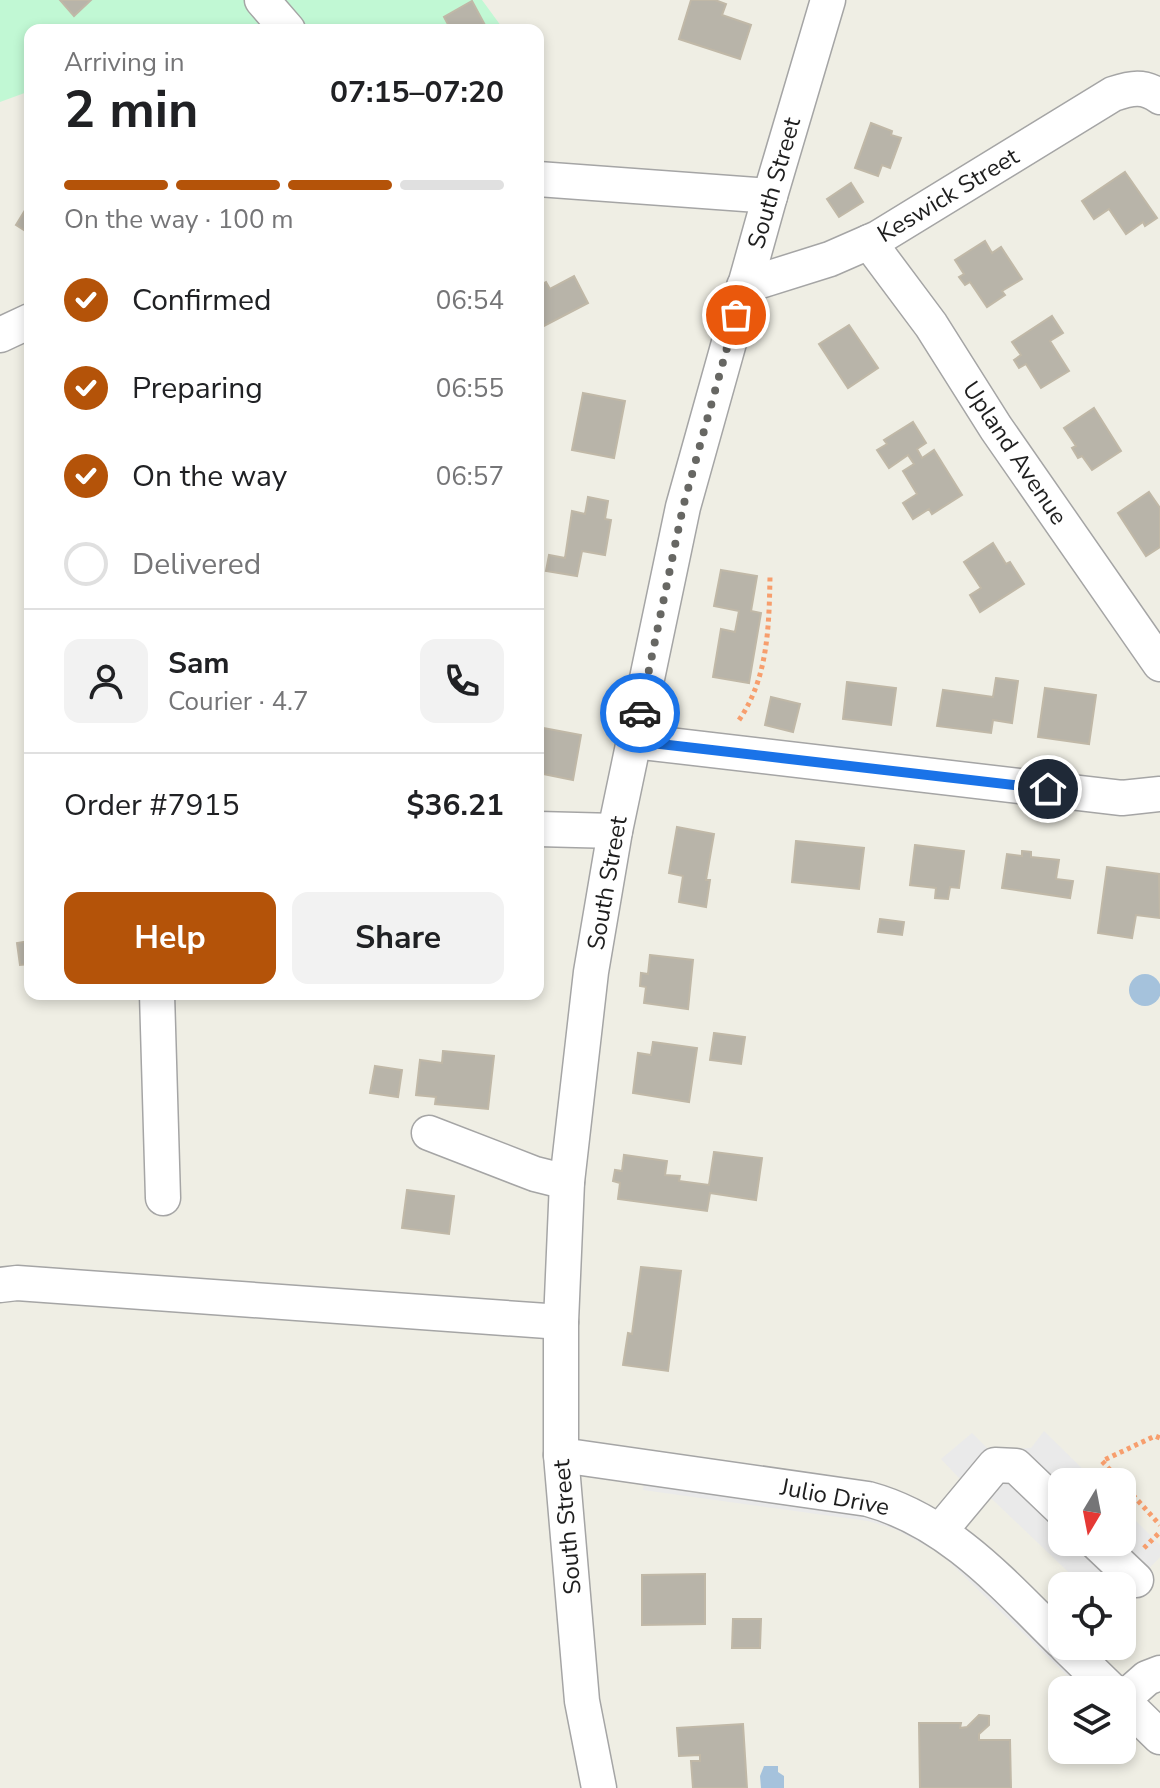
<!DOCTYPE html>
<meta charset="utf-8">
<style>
body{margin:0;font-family:"Nunito Sans",sans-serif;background:#f2f2f2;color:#202124;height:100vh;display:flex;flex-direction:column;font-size:30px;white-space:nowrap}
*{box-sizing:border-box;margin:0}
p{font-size:26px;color:#757577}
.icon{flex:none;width:44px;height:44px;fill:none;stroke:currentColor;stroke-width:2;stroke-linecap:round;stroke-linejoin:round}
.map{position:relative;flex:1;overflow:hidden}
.details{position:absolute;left:24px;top:24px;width:520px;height:976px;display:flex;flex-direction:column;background:#fff;border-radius:16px;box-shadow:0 4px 12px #0003}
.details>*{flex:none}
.needle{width:52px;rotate:190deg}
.buttons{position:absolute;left:1048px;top:1468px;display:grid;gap:16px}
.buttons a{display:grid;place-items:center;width:88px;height:88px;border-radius:16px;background:#fff;box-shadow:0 4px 12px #0003;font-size:40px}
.pin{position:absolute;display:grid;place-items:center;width:68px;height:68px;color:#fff;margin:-34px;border:4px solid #fff;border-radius:50%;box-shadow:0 2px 8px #0007}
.courier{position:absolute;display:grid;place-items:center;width:80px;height:80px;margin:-40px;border:6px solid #1a73e8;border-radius:50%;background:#fff;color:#222;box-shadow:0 2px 10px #0007}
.headline em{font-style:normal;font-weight:700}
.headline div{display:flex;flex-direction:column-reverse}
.headline{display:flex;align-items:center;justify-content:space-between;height:136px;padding:0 40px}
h1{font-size:52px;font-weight:700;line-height:60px}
.bar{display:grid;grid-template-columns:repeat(4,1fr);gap:12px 8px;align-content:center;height:96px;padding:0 40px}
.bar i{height:10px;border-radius:6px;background:#e0e0e0}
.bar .active{background:#b45309}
.bar p{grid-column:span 4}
.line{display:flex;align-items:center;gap:20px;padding:0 40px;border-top:2px solid #e0e0e0}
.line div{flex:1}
.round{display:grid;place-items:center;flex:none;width:84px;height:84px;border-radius:16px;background:#f2f2f2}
ol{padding:0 40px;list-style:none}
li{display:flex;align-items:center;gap:24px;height:88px}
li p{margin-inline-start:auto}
li .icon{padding:8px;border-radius:50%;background:#b45309;color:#fff;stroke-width:4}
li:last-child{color:#757577}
li i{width:44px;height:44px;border:4px solid #e0e0e0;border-radius:50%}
.primary-button{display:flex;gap:16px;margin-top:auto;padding:16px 40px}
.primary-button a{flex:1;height:92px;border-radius:16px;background:#b45309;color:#fff;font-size:32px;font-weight:700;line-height:92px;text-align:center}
.primary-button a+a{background:#f2f2f2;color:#202124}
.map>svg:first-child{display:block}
</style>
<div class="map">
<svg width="1160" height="1788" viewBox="0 0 1160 1788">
<rect width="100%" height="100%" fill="#efeee4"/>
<path fill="#c1f8d4" d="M0,0h482l22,30h-474v61l-30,11z"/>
<g fill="#eaeaea">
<path d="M1044,1431l52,51h-34v60h60v-35l38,38v12l-38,40v-11h-39l-90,-86 -35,-23 -17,-18 31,-26 17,17 42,-2z"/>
<path d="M645,1475l227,35 56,22 170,158h-16l-141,-136 -46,-25 -27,-8 -225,-31z"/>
</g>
<g fill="#a5c2dc">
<circle cx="1145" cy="990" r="16"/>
<path d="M764,1766h14v6l6,4v12h-23l-1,-12z"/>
</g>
<g fill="#b8b4a9" stroke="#c0b8a7" stroke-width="2">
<path d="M60,0h31l-17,16z"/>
<path d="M691,0h24l11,4 -4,11 29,10 -11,34 -61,-20z"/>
<path d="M472,1l14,26 -4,3h-31l-7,-13z"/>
<path d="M871,123l21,8 -1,4 10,3 -11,30 -8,-3 -4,11 -23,-8z"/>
<path d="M1125,172l32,46 -12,8 -2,-4 -17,12 -17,-25 -15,10 -12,-18z"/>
<path d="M851,183l12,19 -24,15 -12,-18z"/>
<path d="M30,202v32l-14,-9z"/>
<path d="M985,241l7,12 9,-6 21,32 -20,12 3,4 -18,12 -17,-25 -5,3 -6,-8 5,-3 -9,-14z"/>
<path d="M574,276l14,27 -50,26v-43l8,-4 4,7z"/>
<path d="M1052,316l11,17 -13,8 19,30 -28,17 -15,-24 -7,4 -5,-8 7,-5 -9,-13z"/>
<path d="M849,325l29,43 -30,20 -29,-44z"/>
<path d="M583,393l42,8 -11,57 -42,-8z"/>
<path d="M1094,408l27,43 -29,19 -10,-14 -4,2 -6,-10 4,-2 -12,-18z"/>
<path d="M913,422l13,21 -9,6 5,9 12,-8 28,45 -30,19 -3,-5 -16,10 -10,-16 14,-9 -14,-23 11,-7 -6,-9 -19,13 -12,-18 10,-6 -3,-4z"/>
<path d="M1149,492l11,16v39l-14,9 -28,-43z"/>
<path d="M588,497l20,4 -3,18 6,1 -6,35 -23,-4 -5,25 -31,-5 3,-16 16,3 7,-47 13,3z"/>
<path d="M993,543l13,21 4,-2 14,22 -44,28 -10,-17 11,-7 -17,-26z"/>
<path d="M721,570l36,6 -6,35 10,2 -12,70 -36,-6 8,-48 14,3 4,-21 -25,-5z"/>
<path d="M996,678l22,3 -6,42 -19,-3 -2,13 -54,-7 6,-36 50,7z"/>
<path d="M847,682l49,6 -5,37 -48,-6z"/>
<path d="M1045,688l51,7 -7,49 -51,-7z"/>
<path d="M771,697l29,7 -7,28 -28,-7z"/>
<path d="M538,727l43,8 -8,45 -35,-7z"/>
<path d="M677,827l37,7 -8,46h4l-4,27 -27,-5 4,-26 -14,-3z"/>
<path d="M796,841l68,7 -5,41 -67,-7z"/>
<path d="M915,845l49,6 -5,37 -9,-1 -2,12 -13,-1 1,-10 -26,-3z"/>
<path d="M1022,851l9,1v5l28,3 -3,19 17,2 -3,17 -68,-10 5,-34 15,2z"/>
<path d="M1107,867l52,7 1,44 -24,-3 -4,23 -34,-5z"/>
<path d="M880,919l24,3 -2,13 -24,-3z"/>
<path d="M30,941v23l-10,1 -3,-22z"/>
<path d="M650,955l43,5 -5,49 -44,-6 2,-16 -6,-1 1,-13 7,1z"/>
<path d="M714,1033l31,4 -4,27 -31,-4z"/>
<path d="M653,1042l44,6 -8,54 -56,-9 5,-40 13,2z"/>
<path d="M443,1051l51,5 -6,53 -53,-5 1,-7 -20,-2 4,-35 22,3z"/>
<path d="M375,1066l27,4 -4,27 -28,-4z"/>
<path d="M714,1152l48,6 -6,42 -46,-7 -3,18 -89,-12 2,-16 -7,-2 2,-11 7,1 2,-16 43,6 -2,14 15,1 -1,5 30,4z"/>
<path d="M407,1190l47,6 -5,38 -47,-6z"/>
<path d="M641,1267l40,4 -13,100 -45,-6 5,-32 4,1z"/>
<path d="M705,1574v50l-63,1v-50z"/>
<path d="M733,1619h28l-1,29h-28z"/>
<path d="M979,1715l10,1v9l-10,9v6h31l1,48h-91l-1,-65h42l-1,5 7,-1z"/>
<path d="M743,1724l4,64h-54l-2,-27h9v-6l-21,1 -2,-28z"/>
</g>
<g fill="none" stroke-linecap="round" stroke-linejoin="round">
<defs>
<g id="minor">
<path d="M262,0l26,30"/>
<path d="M538,179l232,17"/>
<path d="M869,242l62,83 65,103 164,236"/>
<path d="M744,286l86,-27 48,-21 235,-144c18,-6 31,-9 47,3"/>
<path d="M0,335l30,-14"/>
<path d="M634,741l488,57 38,-4"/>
<path d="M538,829l77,2"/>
<path d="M157,994l6,204"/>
<path d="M429,1133l106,41 32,8"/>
<path d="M0,1285l17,-2 544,39"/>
<path d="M561,1455l307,44c81,22 136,86 194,143"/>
<path d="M940,1531l55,-66 21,1 46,44"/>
<path d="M1096,1542l40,38"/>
<path d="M1066,1646l45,44"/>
<path d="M1122,1700l38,37"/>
<path d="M1122,1700l25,-22 13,-5"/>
<path d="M599,1788l-17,-87 -21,-246v-133l6,-140 24,-210 24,-141 68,-324 87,-311 58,-196"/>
</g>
</defs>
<use href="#minor" stroke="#a5a5a5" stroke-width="37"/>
<g stroke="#f79e6d" stroke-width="5" stroke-dasharray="4 4" stroke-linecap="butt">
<path d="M739,720c29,-42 30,-93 31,-143"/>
<path d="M1121,1482l-19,-21 53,-25 5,2"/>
<path d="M1122,1483l38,42"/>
<path d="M1144,1548l16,-16"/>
</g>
<use href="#minor" stroke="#fff" stroke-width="34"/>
</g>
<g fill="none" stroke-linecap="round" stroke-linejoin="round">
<path stroke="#676763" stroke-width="8" stroke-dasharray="0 14.4" d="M640,713l43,-206 53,-192"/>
<path stroke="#1a73e8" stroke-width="10" d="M640,713l-6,28 414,48"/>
</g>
<g text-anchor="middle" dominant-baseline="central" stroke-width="8" stroke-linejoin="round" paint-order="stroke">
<g font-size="24" fill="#1e1e1e" stroke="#fff">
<text transform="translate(774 183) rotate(-74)">South Street</text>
<text transform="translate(948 195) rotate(-31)">Keswick Street</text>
<text transform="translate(1015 453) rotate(56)">Upland Avenue</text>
<text transform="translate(607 883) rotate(-80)">South Street</text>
<text transform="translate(835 1497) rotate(11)">Julio Drive</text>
<text transform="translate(567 1527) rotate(-95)">South Street</text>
</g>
</g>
</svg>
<div class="buttons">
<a><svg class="needle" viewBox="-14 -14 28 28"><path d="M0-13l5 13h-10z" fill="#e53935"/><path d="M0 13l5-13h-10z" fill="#757577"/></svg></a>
<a><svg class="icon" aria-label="locate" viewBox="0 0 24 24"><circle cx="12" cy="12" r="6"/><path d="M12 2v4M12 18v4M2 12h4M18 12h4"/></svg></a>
<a><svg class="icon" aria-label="layers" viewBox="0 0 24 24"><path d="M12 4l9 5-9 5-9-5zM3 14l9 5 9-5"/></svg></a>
</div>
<div class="pin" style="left:736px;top:315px;background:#ea580c"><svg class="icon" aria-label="bag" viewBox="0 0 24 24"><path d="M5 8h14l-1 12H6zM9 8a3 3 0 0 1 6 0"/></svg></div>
<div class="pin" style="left:1048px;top:789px;background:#1f2937"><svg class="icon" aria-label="home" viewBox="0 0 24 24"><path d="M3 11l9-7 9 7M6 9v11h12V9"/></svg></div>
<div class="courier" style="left:640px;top:713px"><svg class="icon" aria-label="car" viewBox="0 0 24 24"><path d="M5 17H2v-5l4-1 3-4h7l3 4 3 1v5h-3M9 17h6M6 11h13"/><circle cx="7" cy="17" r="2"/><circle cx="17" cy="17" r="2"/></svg></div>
<section class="details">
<div class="headline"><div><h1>2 min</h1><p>Arriving in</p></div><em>07:15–07:20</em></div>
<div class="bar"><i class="active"></i><i class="active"></i><i class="active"></i><i></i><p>On the way · 100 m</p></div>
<ol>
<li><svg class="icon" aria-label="check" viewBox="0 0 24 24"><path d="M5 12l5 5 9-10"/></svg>Confirmed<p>06:54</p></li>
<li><svg class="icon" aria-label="check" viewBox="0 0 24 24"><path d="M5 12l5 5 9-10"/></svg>Preparing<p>06:55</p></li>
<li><svg class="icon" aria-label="check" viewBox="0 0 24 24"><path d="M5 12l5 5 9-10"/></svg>On the way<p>06:57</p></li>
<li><i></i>Delivered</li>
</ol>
<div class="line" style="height:144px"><a class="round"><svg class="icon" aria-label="person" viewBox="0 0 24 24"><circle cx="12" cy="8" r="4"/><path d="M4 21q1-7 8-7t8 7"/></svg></a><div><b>Sam</b><p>Courier · 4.7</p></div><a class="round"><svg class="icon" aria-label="phone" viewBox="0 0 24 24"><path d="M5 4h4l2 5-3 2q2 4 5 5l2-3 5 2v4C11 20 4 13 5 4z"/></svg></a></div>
<div class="line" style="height:104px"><div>Order #7915</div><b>$36.21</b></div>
<div class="primary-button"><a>Help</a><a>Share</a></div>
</section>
</div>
